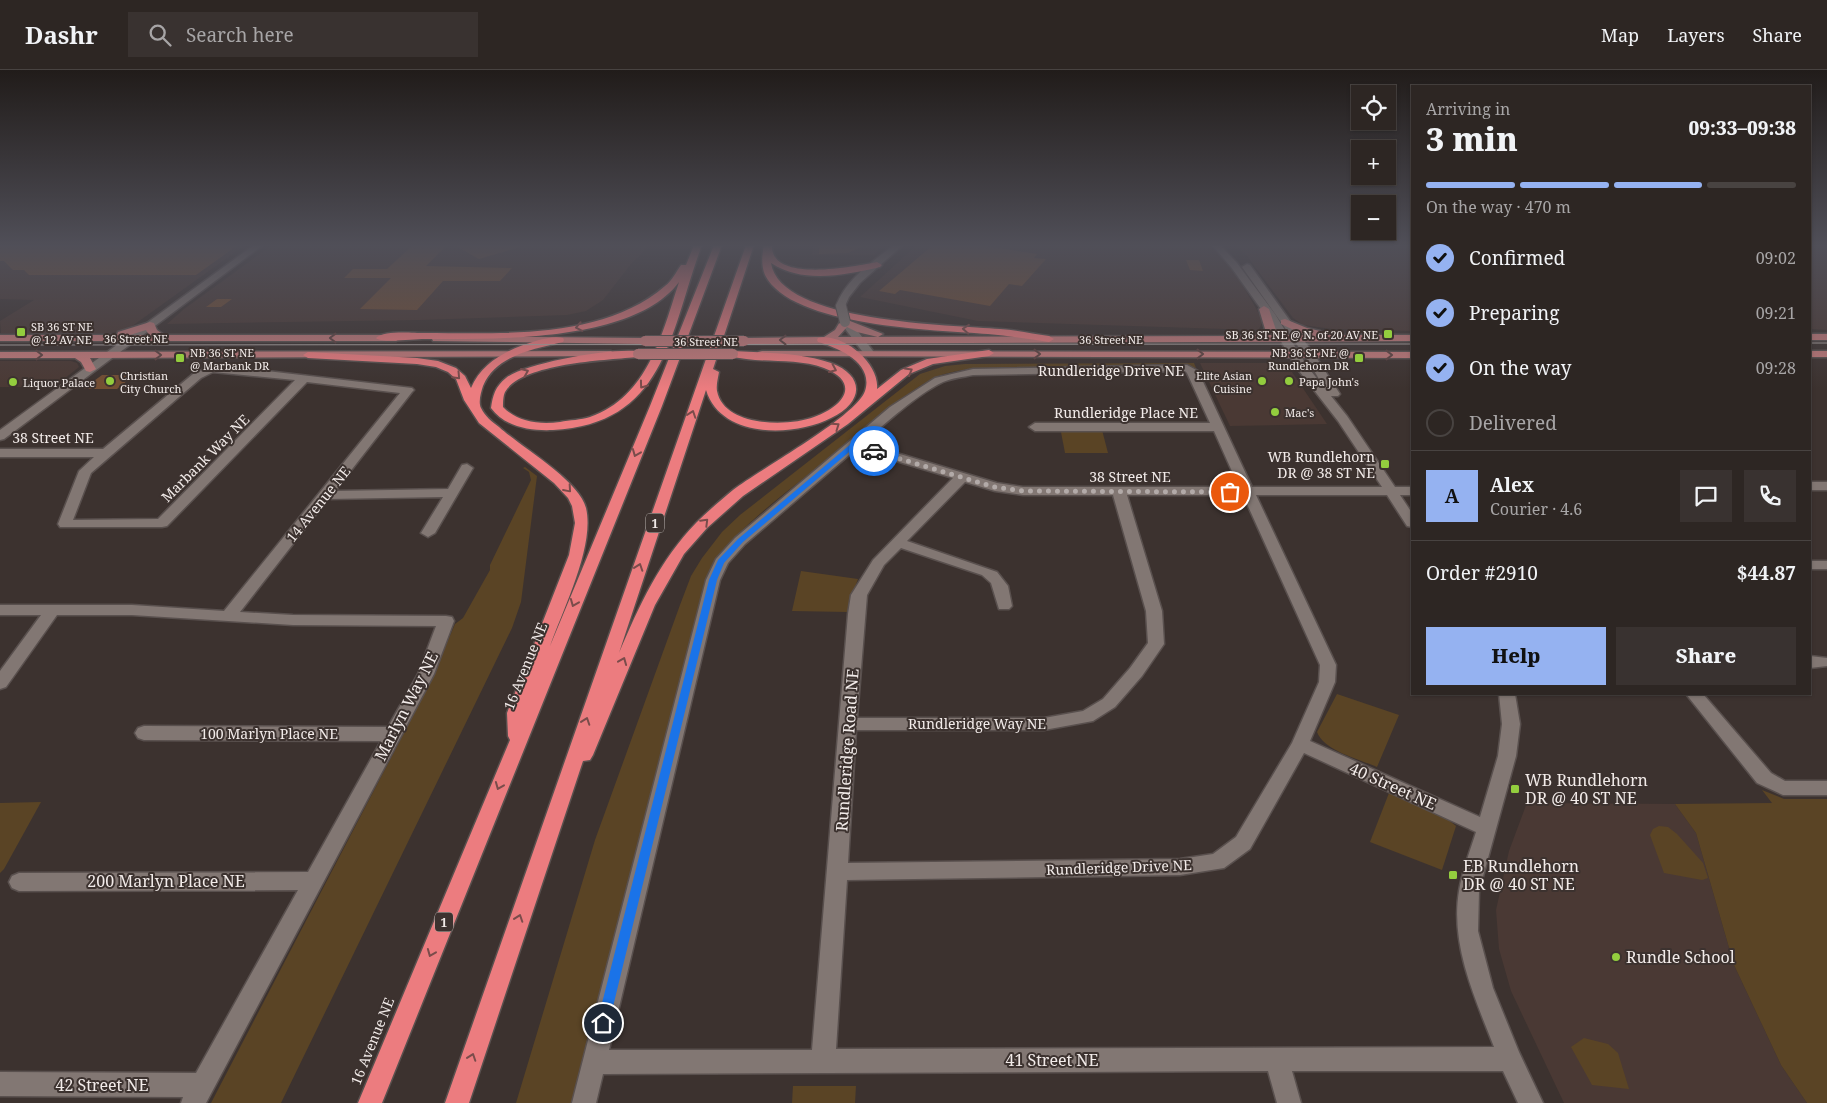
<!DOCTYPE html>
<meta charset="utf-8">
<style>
body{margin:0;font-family:"Noto Serif",serif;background:#393230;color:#f1f3f6;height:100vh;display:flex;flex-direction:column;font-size:19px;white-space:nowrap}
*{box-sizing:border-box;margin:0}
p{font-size:16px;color:#a7a5a6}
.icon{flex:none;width:28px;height:28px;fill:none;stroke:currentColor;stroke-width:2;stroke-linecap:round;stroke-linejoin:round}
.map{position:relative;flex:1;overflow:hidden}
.details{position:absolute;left:1411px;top:15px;width:400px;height:610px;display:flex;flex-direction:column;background:#2d2623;border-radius:0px;box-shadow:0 1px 4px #0004,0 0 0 1px #484341}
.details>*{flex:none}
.controls{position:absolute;left:1351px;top:15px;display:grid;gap:10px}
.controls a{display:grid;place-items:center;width:45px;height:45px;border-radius:0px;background:#2d2623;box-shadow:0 1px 4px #0004,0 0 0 1px #484341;font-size:25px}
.pin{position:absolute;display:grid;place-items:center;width:42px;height:42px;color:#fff;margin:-21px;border:2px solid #fff;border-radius:50%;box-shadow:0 1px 5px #0007}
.courier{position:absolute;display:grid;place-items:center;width:50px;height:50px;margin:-25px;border:4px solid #1a73e8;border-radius:50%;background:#fff;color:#222;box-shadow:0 1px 6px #0007}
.head em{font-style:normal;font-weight:800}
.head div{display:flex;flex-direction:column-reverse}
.head{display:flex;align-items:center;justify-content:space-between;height:85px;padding:0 15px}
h1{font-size:32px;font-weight:800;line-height:38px}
.bar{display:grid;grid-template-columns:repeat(4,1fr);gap:8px 5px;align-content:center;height:60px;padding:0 15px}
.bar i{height:6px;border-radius:4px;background:#484341}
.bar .current{background:#95b2f1}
.bar p{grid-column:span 4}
.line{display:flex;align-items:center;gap:12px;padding:0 15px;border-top:1px solid #484341}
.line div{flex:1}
.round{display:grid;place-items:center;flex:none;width:52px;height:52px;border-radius:0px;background:#393230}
ol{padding:0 15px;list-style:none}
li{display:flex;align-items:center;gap:15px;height:55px}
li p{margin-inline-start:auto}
li .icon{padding:5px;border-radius:50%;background:#95b2f1;color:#111;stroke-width:4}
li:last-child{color:#a7a5a6}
li i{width:28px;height:28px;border:2px solid #484341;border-radius:50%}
.cta{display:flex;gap:10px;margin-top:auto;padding:10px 15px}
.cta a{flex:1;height:58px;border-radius:0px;background:#95b2f1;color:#111;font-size:20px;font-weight:800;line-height:58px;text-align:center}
.cta a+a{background:#393230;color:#f1f3f6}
header{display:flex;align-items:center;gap:30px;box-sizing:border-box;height:70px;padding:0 25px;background:#2d2623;border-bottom:1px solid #484341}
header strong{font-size:24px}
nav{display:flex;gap:28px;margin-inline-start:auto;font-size:18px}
.search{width:350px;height:45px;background:#393230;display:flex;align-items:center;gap:12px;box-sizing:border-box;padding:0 18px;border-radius:0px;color:#a7a5a6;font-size:19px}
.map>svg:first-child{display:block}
</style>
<header>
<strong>Dashr</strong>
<div class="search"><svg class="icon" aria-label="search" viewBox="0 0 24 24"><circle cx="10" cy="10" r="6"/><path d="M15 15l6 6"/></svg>Search here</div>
<nav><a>Map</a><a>Layers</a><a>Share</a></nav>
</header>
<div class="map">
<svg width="1827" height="1033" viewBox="0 0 1827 1033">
<rect width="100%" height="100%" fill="#3c322f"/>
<g fill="#4a3934">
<path d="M0,175h245l-117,84 -17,4h-110l-1,-12 34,-21 -34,-1z"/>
<path d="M272,175h378l-19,19 -28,36 -17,11 -19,4 -147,5 -253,4 17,-15z"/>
<path d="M813,175h71l-10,10h-62z"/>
<path d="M917,175h294l12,12 18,25 22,39 -4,8 -3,1 -278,-9 -118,-24z"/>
<path d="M1235,175h177v86l-80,-2 -29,-4 -10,-7 -46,-62z"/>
<path d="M1810,175h17v85l-17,-1z"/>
<path d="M0,291h71l6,2 2,4 -25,20h-54z"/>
<path d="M1200,293h73l15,3 39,58 -97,2z"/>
<path d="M1528,730l9,3 138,1 21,29 38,132 47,100 26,38h-243l-53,-112 -12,-42 -3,-39 13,-59z"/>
</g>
<g fill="#5a4425">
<path d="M1194,293l2,5 -12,-3 -214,4c-13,2 -28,4 -40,11 -42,24 -78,58 -115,89 -29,24 -91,69 -106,103l-133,531h-60l79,-263 85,-235 11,-29 11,-18 20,-26 18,-17 180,-141 25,-8 20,-2z"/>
<path d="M1071,360h31l6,23h-43l-4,-21z"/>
<path d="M525,397l12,9 -16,126 -9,26 -231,475h-70l219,-420 25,-59 8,-6 27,-48v-5l41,-85 -2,-8 -6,-4z"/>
<path d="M801,501l57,8 -8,22 -2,11 -56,-1z"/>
<path d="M1337,624l62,21 -22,52c-18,-8 -53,-16 -60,-35z"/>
<path d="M1762,720l22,9h43v304h-20l-26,-38 -47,-100 -38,-132 -21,-29 97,-1z"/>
<path d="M1389,723l57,25 10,8 -14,44 -72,-28z"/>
<path d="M41,732l-37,67 -4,4v-70z"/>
<path d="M1659,756l9,1 9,7 26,29 5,15 -6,2 -38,-7 -14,-38 3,-6z"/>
<path d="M1584,968l24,6 10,9 11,36 -37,-4 -21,-38z"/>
<path d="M793,1016h63l-1,17h-63z"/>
</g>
<g fill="#744e32">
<path d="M0,175h238l-42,30h-167l-5,-5h-11l-9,-9h-4z"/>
<path d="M413,175h34l-21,21 86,2 -12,13h-57l-26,29 -57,-1 31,-31h-47l9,-9h34z"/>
<path d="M454,175h66v2l-41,12z"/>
<path d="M819,175h46l-17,8 -29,1z"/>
<path d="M933,175h45l59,9 -3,4 12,1 -24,27 -13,-2 -19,22 -90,-16 -5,4 -16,-3z"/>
<path d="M1186,190h13l4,11 -13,-1z"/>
<path d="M217,229h15l-11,8h-15z"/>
<path d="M102,305h29l-2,1h4l-16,13h-34z"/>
</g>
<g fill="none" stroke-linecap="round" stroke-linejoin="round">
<defs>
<g id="minor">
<path d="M254,175h9l-259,194 -4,1v-10z"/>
<path d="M894,175h9l-43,38 -11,14 -5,11h-6l-2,-2c10,-27 36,-44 58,-61z"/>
<path d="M1212,175h8l17,18 38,51 32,52 40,50 48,71h17v8h-12l12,18v14l-5,-1 -20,-31h-131l80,170 -1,17 -25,59 170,76 18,-61 4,-32 -3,-30h16l5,30 -4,32 -37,135 -1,40 15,57 26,64 24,51h-25l-15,-32h-211l9,32h-24l-9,-32 -665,3 -7,29h-24l134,-523 10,-21 19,-21 155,-131 45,-29 38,-9 214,-4 11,6 54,116h130l-44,-66 -42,-54 -30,-51 -35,-49zM1185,301l2,2 23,50h-175l-6,4 6,4h179l25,56h-216l-26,-4 -134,-40c23,-20 53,-48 80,-61 9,-4 20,-5 30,-7zM856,379l97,29 -80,82 -22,35 -3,19 -36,436h-203l111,-470 8,-17 17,-19zM965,412l30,9 28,4h90l33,116 2,32 -18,25 -27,31 -20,12 -39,7h-187l10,-123 17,-30 17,-17 81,27 9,8 8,26h10l3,-3 -4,-20 -11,-14 -90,-31zM1127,425h116l77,170 -1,17 -27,61 -56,94 -23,17 -33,5 -332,4 8,-133h188l49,-9 22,-14 27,-31 22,-32 -2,-33zM1304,683l172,79c-6,19 -14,40 -17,59 -9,54 16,107 35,156l-658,2 11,-169 333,-5 44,-7 26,-19z"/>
<path d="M1247,194l3,1 66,92 24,37 -2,2h-8l-2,-2 -21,-35 -65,-92z"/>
<path d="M845,249l4,1 24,31 1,2 -1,2h-8l-25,-33z"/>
<path d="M211,296h14l187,22 2,2 -2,2 -77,99 113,-2 14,-24 5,-1 6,4 -38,65 -7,4 -7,-4 22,-36 -115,2 -88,113 53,3 153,1 6,1 2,4 -20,53 -228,429h-25l2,-6 -183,-1v-24l196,1 102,-183 -279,1 -7,-3 -3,-6 3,-6 7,-3 289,-1 73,-131 -237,-1 -6,-2 -3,-5 3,-5 6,-2 244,1 30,-53 18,-48 -143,-1 -161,-10h-75l-51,72 -6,2v-18l41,-56h-41v-10h132l92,6 176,-218 -93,-11 -140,144 -5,1h-102l-2,-3 21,-53 15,-14h-94v-8h103l90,-75zM213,302l82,8 -137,139 -85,1 18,-47 110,-95z"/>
<rect x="1810" y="412" width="17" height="8"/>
<rect x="1810" y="491" width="17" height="8"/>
<path d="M1810,586l17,2v8l-17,2z"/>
<path d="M1686,624h17l68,79 14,8h42v14h-44l-26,-12z"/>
</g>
<g id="major">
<path d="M1264,236l5,3 7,21 -7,5h42l-11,-2 -19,-9v-4l4,-1 22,9 13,3 1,2 -2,2h93v6l-668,3 -5,-3 5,-3 80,-1 11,-7 6,-10 4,-1 38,15 -5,3 -21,-5 -10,-5 -9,10 416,-1 11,-7 -6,-20z"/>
<path d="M150,252l4,1 3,7 7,5h232l5,3 -5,3h-396v-6h117l1,-3zM146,260l3,5h-19z"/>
<rect x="1810" y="264" width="17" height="6"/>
<path d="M437,266l208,2 5,3 -5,3 -212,-3 -1,-2 1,-2z"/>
<path d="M611,281l5,3 -1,2 -525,2 6,11 -6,3 -4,-1 -5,-9 -6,-4h-75v-6z"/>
<path d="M762,281l650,1v6l-654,-2 -1,-2 1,-2z"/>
<rect x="1810" y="281" width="17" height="6"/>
</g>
<g id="highway">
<path d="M694,175h8c-32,85 -35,179 -149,185 -23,1 -48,-3 -62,-22 2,-13 4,-21 15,-30 18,-15 113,-32 136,-26l1,2 -1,2 -4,1c-30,3 -117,6 -133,35 -2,4 -2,11 -2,15 14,15 37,18 57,15 10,-2 21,-2 30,-5 58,-20 72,-83 89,-135 -45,61 -186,57 -255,57 -9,0 -43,4 -48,-1 8,-8 36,-5 48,-5 77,0 179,7 241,-47 7,-5 11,-14 16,-21h5z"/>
<path d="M714,175h8l-60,161 -280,697h-24l152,-363 -2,-4 -1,-23 62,-158 6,-32 -3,-17 -4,-8 -14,-15 -75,-60 -15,-23 -8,-21 -8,-7 -12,-5 -19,-3 -109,-6 -5,-3 5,-3 109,6 21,3 18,7 9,8 6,12c12,-28 40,-40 68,-48 8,-2 16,-4 24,-2l1,2 -1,2c-29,7 -67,13 -80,44 -2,6 -5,16 -2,22 4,8 11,14 18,19 22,20 80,53 87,81 9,38 -23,101 -36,138l100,-240z"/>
<path d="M746,175h8l-41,124 6,3c-1,6 -3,13 -2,19 7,36 71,36 97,26 29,-10 48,-34 10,-49 -30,-11 -64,-4 -95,-12l-1,-2 1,-2 4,-1c32,2 67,1 98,12 35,13 32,40 0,55 -37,19 -110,21 -125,-28l-87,263c20,-47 41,-93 77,-130 11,-11 25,-23 37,-33 26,-20 124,-74 132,-99 9,-28 -26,-43 -47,-49l-1,-2 1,-2c24,-6 62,25 59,51l24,-19 26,-11 62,-9 5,3 -5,3 -56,8 -24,10 -61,50 -105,72 -36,32 -23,26 -29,51 -62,150 -3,5 -7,1 -114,342h-24z"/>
<path d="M764,175h8c-2,39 84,21 105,17l5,3 -2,2c-34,8 -78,17 -109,-4 9,60 181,62 229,66 16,1 32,5 49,7l5,3 -5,3c-20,-3 -40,-6 -61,-8 -51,-4 -197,-7 -223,-59 -4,-9 -3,-21 -1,-30z"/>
</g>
</defs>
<use href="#minor" stroke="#59504e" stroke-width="3"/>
<use href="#major" stroke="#59504e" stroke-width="3"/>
<use href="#highway" stroke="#59504e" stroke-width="3"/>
<use href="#minor" fill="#827773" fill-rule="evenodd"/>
<use href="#major" fill="#c27a7a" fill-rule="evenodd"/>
<use href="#highway" fill="#ec7c7f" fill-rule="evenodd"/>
<g stroke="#ada5a2" stroke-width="1">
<path d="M1810,273h17"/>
<path d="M0,275l1412,-1"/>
</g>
<defs>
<path id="minor-bridge" d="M841,236l4,16"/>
<g id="major-bridge">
<path d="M645,271h99"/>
<path d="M638,284h95"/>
</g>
</defs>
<use href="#minor-bridge" stroke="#59504e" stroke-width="12" stroke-linecap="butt"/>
<use href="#major-bridge" stroke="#59504e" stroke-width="12" stroke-linecap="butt"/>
<use href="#minor-bridge" stroke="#827773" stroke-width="10"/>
<use href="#major-bridge" stroke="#c27a7a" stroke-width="10"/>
</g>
<defs><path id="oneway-chevron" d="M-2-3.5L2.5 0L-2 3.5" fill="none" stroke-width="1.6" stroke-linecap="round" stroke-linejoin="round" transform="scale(1.25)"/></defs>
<g stroke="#7a4c4b">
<use href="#oneway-chevron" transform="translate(579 257) rotate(169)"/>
<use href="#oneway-chevron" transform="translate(966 259) rotate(-175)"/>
<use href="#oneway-chevron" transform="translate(833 299) rotate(24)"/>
<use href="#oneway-chevron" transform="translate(909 301) rotate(-30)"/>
<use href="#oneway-chevron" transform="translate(525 302) rotate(-23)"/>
<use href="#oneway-chevron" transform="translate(457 306) rotate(47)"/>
<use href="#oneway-chevron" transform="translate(643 315) rotate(126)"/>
<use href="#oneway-chevron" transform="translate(692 344) rotate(-71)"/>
<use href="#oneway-chevron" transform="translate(836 356) rotate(-35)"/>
<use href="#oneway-chevron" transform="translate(636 383) rotate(112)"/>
<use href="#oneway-chevron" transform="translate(568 419) rotate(49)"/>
<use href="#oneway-chevron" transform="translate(705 452) rotate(-45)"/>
<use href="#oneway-chevron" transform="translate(639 497) rotate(-71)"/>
<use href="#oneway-chevron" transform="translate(574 533) rotate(112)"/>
<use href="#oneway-chevron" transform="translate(623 591) rotate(-68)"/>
<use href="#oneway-chevron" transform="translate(586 651) rotate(-71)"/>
<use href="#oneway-chevron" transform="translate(499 716) rotate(112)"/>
<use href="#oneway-chevron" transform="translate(519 848) rotate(-71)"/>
<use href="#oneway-chevron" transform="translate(431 883) rotate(112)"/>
<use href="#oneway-chevron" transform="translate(472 987) rotate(-71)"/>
</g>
<g stroke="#5e4442">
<use href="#oneway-chevron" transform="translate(333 268) rotate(180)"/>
<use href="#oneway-chevron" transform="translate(783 270) rotate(180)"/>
<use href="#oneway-chevron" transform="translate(1037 284)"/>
<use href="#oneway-chevron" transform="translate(1200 284)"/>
<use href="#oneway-chevron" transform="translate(39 285)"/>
<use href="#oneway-chevron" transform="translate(158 285)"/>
<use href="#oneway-chevron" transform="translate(1389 285)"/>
</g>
<linearGradient id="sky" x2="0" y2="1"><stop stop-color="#211c1a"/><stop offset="0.55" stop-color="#504f58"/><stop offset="1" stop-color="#504f58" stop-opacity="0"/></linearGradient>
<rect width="1827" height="319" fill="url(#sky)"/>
<path fill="#1a73e8" d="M852,373l25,8 -3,2 -19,-6 -112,95 -19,21 -7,17 -108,443 -2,4 -4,2 -5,-2 -1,-4 112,-443 9,-20 20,-21z"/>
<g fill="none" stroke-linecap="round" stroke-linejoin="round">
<path stroke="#b2aaa8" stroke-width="5" stroke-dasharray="0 9" d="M874,381l120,36 29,4 207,1"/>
</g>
<g fill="#93cd3e" stroke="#3c322f" stroke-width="2">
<rect x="16" y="257" width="10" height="10" rx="2.5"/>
<rect x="1383" y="259" width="10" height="10" rx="2.5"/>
<rect x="175" y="283" width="10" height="10" rx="2.5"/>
<rect x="1354" y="283" width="10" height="10" rx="2.5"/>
<circle cx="110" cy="311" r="5"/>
<circle cx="1262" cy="311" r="5"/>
<circle cx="1289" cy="311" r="5"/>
<circle cx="13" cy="312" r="5"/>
<circle cx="1275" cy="342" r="5"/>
<rect x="1380" y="389" width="10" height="10" rx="2.5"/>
<rect x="1510" y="714" width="10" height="10" rx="2.5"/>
<rect x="1448" y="800" width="10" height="10" rx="2.5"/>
<circle cx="1616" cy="887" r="5"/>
</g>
<g text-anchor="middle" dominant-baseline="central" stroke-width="4" stroke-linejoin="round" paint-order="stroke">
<g font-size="11" fill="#f2ebe9" stroke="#3c322f" text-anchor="start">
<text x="31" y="256">SB 36 ST NE<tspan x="31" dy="13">@ 12 AV NE</tspan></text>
<text x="1378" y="264" text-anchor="end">SB 36 ST NE @ N. of 20 AV NE</text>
<text x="190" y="282">NB 36 ST NE<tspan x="190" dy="13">@ Marbank DR</tspan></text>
<text x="1349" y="282" text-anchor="end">NB 36 ST NE @<tspan x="1349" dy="13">Rundlehorn DR</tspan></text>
<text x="120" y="305">Christian<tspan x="120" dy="13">City Church</tspan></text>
<text x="1252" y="305" text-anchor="end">Elite Asian<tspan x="1252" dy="13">Cuisine</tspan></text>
<text x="1299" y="311">Papa John's</text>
<text x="23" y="312">Liquor Palace</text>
<text x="1285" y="342">Mac's</text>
</g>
<g font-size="11" fill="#f2ebe9" stroke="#3c322f">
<text x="136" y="268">36 Street NE</text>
<text x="1111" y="269">36 Street NE</text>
<text x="706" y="271">36 Street NE</text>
</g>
<g fill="#3c322f" stroke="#bbb4b1" stroke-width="1">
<rect x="646" y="443.5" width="18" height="19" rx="4"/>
<rect x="435" y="842.5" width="18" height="19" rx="4"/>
</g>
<g font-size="12" font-weight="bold" fill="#f2ebe9">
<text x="655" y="453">1</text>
<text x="444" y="852">1</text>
</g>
<g font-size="14" fill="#f2ebe9" stroke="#3c322f">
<text x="1111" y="300">Rundleridge Drive NE</text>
<text x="1126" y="342">Rundleridge Place NE</text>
<text x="53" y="367">38 Street NE</text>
<text transform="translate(205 388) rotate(-45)">Marbank Way NE</text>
<text x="1130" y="406">38 Street NE</text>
<text transform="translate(318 434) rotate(-51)">14 Avenue NE</text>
<text transform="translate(525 596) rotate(-68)">16 Avenue NE</text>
<text x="977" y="653">Rundleridge Way NE</text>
<text x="269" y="663">100 Marlyn Place NE</text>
<text transform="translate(1119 797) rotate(-2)">Rundleridge Drive NE</text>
<text transform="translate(372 971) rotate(-68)">16 Avenue NE</text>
</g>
<g font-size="14" fill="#f2ebe9" stroke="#3c322f" text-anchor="end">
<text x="1375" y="386">WB Rundlehorn<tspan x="1375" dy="16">DR @ 38 ST NE</tspan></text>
</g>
<g font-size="16" fill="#f2ebe9" stroke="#3c322f">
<text transform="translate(406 636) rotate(-63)">Marlyn Way NE</text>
<text transform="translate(847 680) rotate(-86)">Rundleridge Road NE</text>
<text transform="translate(1393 716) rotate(24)">40 Street NE</text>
<text x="166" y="811">200 Marlyn Place NE</text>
<text x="1052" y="990">41 Street NE</text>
<text x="102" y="1015">42 Street NE</text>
</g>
<g font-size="16" fill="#f2ebe9" stroke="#3c322f" text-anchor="start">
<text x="1525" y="710">WB Rundlehorn<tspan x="1525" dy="18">DR @ 40 ST NE</tspan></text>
<text x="1463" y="796">EB Rundlehorn<tspan x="1463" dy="18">DR @ 40 ST NE</tspan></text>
<text x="1626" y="887">Rundle School</text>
</g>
</g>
</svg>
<div class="controls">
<a><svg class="icon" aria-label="locate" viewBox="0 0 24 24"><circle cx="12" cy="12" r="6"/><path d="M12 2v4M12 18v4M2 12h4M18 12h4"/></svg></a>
<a>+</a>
<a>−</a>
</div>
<div class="pin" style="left:1230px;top:422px;background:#ea580c"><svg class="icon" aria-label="bag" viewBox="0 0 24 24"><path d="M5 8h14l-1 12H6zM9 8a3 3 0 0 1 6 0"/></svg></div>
<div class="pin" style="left:603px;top:953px;background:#1f2937"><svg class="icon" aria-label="home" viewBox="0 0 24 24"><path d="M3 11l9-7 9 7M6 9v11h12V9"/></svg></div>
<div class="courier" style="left:874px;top:381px"><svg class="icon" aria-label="car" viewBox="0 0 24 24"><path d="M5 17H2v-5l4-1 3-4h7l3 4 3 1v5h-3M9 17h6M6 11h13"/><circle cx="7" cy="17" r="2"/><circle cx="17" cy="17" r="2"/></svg></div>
<section class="details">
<div class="head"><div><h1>3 min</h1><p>Arriving in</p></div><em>09:33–09:38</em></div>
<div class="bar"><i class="current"></i><i class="current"></i><i class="current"></i><i></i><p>On the way · 470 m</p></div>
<ol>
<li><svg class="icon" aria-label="check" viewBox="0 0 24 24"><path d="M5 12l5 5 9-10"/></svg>Confirmed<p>09:02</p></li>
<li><svg class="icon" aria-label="check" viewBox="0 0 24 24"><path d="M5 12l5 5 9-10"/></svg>Preparing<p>09:21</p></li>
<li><svg class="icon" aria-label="check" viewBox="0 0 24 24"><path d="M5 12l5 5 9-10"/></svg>On the way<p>09:28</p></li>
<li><i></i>Delivered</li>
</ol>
<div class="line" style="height:90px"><b class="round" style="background:#95b2f1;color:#111">A</b><div><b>Alex</b><p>Courier · 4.6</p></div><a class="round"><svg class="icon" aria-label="chat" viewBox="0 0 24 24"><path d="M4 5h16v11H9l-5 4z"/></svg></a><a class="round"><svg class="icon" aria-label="phone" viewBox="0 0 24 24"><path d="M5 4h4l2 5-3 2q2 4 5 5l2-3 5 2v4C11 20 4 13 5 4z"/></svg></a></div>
<div class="line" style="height:65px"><div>Order #2910</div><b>$44.87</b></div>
<div class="cta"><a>Help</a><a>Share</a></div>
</section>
</div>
